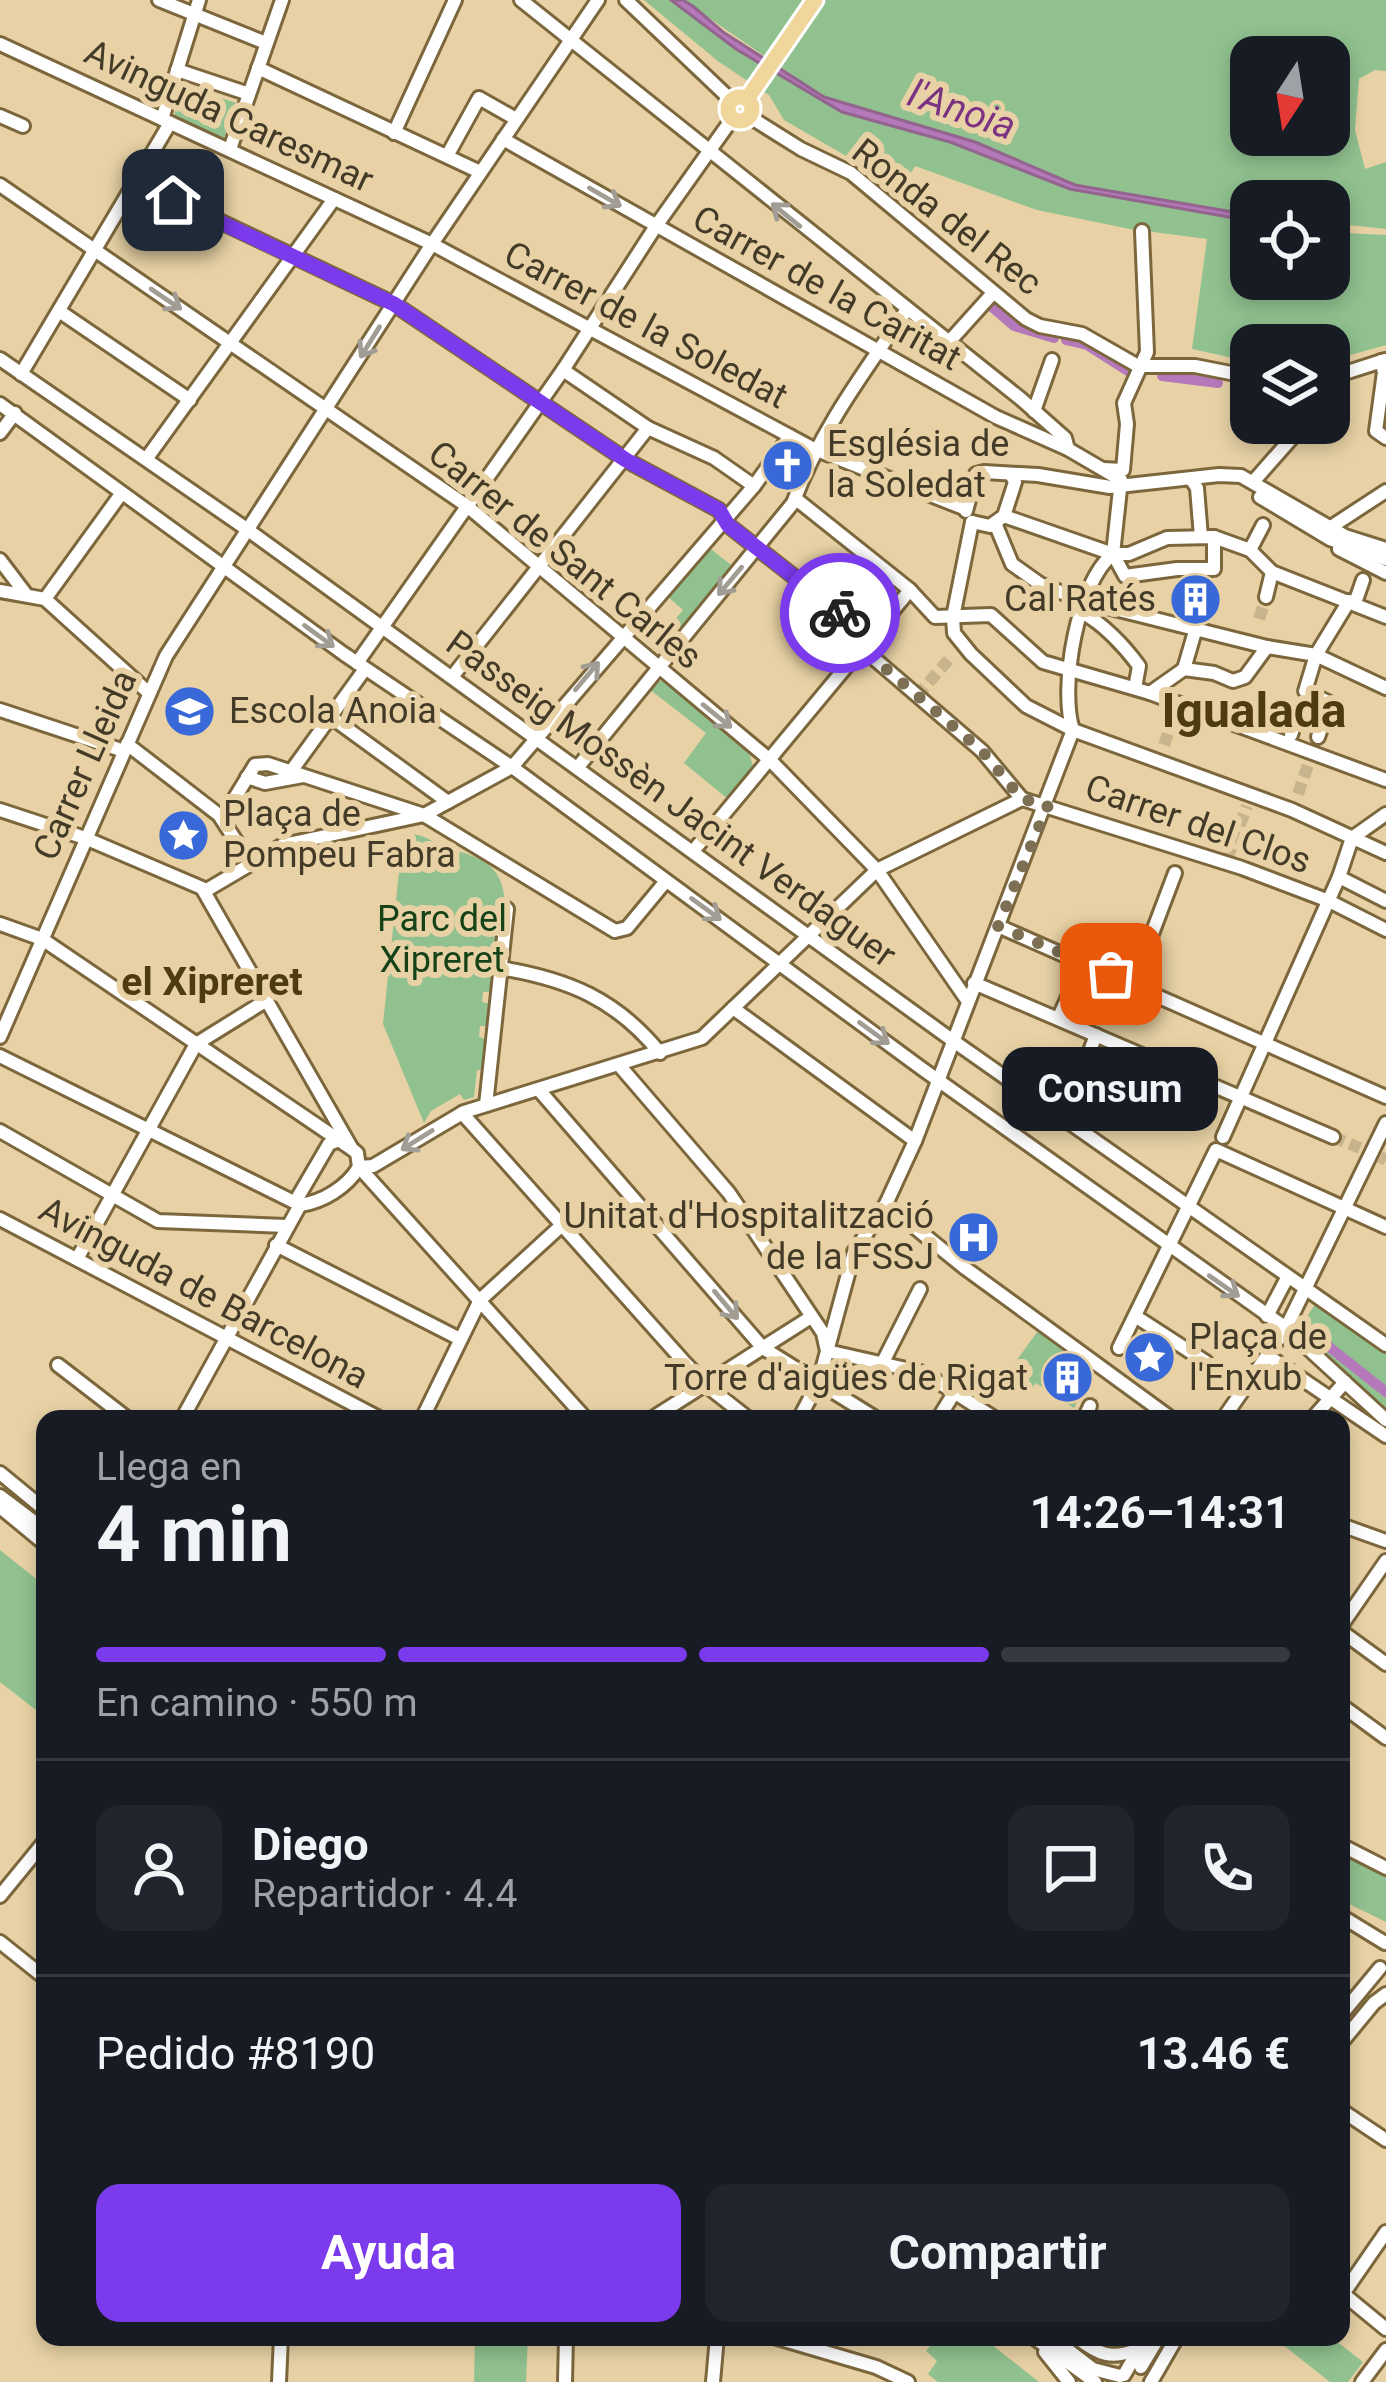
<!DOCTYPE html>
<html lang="es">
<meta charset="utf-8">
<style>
body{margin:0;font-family:Roboto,sans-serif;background:#20242c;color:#f1f3f6;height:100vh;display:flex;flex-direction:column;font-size:45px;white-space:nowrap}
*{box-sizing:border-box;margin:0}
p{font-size:39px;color:#9ea1a6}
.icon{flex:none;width:66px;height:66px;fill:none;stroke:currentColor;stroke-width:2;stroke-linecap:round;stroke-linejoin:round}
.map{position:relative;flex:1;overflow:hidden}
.side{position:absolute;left:36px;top:1410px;width:1314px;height:936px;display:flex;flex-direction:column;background:#171b24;border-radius:24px;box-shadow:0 6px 18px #0003}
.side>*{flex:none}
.needle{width:78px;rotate:192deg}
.controls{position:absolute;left:1230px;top:36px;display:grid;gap:24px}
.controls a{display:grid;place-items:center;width:120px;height:120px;border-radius:24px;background:#171b24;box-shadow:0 6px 18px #0003;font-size:60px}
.pin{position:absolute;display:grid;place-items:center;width:102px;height:102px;color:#fff;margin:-51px;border-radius:24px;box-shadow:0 6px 18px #0006}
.courier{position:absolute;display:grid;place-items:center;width:120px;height:120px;margin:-60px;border:9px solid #7c3aed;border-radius:50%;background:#fff;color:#222;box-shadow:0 3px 15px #0007}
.bubble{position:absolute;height:84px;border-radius:24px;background:#171b24;box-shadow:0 6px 18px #0003;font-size:39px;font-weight:700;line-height:84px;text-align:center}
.summary em{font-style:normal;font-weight:700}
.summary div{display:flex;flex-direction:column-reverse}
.summary{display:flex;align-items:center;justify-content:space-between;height:204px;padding:0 60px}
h1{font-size:78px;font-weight:700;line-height:90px}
.bar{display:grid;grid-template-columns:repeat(4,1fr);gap:18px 12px;align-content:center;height:144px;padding:0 60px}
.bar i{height:15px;border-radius:9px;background:#363941}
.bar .selected{background:#7c3aed}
.bar p{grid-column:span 4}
.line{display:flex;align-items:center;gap:30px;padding:0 60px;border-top:3px solid #363941}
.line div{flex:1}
.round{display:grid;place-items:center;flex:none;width:126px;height:126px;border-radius:24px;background:#20242c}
.action{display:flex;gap:24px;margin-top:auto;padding:24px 60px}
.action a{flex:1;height:138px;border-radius:24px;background:#7c3aed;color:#fff;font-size:48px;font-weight:700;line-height:138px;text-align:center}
.action a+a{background:#20242c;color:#f1f3f6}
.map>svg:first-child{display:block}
</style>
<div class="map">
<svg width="1386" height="2382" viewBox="0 0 1386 2382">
<rect width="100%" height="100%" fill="#e8d2a5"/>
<g fill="#90c18f" fill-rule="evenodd">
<path d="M644,0h27l9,4 56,45 106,63 108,30 120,47 181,32v58h78v-47l57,3v110l-57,16v-16h-78v17l-59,-13 15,-110 -77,-10 -93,-19 -122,-44 -17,29 -38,-31 -76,-44 -15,-25 -50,-33z"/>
<path d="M683,0h703v71l-11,-1 -16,9 -4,51 10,39 21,-7v67l-57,-6v-22h-78v14l-176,-30 -100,-43 -151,-45zM1251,57h78v78h-78z"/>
<path d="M181,85l55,18 -12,35 -50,-21z"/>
<path d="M707,546l28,22 -53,62 -9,-8 10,-12 -18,-16z"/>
<path d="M663,681l86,71 5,18 -26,29 -44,-36 22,-30 -57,-44 5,-7z"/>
<path d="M403,834c22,-1 27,7 45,16 6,3 13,1 19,4 31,10 40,30 37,60h-7l-7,78h-7l-1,10 8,2 -3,22h-7l-1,11 7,2 -3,31h-6l-3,27 -10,3 -4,-6 -29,17 -7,12 -41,-99z"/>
<path d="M1316,1303l70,48v60l-88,-81z"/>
<path d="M1040,1328l53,39 -19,41 -38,-25 -6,8 -24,-16z"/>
<path d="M0,1550l45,36v131l-45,-35z"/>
<path d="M1349,1855l37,19v48l-45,-22v-30z"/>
<path d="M475,2337h53l-2,45h-52z"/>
<path d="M937,2337h45l57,45h-101l-10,-8 9,-13 -11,-10z"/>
<path d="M1273,2337h58l32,25 -15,20h-18z"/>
</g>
<path fill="#b578ba" stroke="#93658e" stroke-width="3" d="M671,0h12l11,7 29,25 101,65 151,45 100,43 176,30v6l-181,-32 -120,-47 -108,-30 -106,-63z"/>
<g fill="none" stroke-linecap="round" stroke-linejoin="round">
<g stroke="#b578ba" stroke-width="10">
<path d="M993,308l21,18 40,12"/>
<path d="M1066,340l21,5 41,26"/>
<path d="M1162,376l56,7"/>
<path d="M1323,1342l63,50"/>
</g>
<g stroke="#c7b48c" stroke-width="12" stroke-dasharray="12 6" stroke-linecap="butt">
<path d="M1259,619l7,-22"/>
<path d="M917,696l34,-39"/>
<path d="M1164,745l13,-37"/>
<path d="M1298,794l13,-38"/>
<path d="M1227,859l20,-53"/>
<path d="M1333,1137l27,11"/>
<path d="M1380,1157l6,3"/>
</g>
<defs>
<g id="minor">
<path d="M159,0l107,43"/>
<path d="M521,0l500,399 44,39 3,11"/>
<path d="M626,0l105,100"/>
<path d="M0,44l432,200 382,205 152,60"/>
<path d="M258,68l222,104"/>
<path d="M177,70l72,24"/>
<path d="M0,116l23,10"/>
<path d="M750,117l51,32 50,24 175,146 14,7 42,8 56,32h57l56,11"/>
<path d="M162,119l37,-119"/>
<path d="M394,133l61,-133"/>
<path d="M503,139l493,278 72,32 53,31 -8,74c-36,28 -54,135 -40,176"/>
<path d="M230,149l52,-149"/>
<path d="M447,156l32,-58 37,21"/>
<path d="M133,180l261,124 232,156 93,50 9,15 143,112"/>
<path d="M0,185l467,321 303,254 107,110 90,130"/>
<path d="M59,311l131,89"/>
<path d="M948,343l45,-50"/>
<path d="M0,359l248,171 704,510 434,305"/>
<path d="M1381,361l3,11 -8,59 10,7"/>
<path d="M563,370l85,58 66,30 40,28"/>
<path d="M21,374l149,-251"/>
<path d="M1329,378l56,-18"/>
<path d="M0,404l344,250 168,113 409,301 365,260 100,92"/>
<path d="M1034,411l18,-51"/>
<path d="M0,433l15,-20"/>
<path d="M147,458l187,-259"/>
<path d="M1103,469l20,1 4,-46 -3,-21 23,-51 -5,-121"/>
<path d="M1191,479l6,9 4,49"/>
<path d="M1253,482l52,-59"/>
<path d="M1260,497l70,42 56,20"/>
<path d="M796,499l114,91 25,27 56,-2 52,47 107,31 236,87"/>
<path d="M966,511l10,-37 8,-2 54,3 72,12 109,-12 22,1 104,60 41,13"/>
<path d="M1004,516l109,38h16l38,-16 47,-1 36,13 22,22 114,45"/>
<path d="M972,522l-19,95 1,16 17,21 55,52 47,24 219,80 94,43"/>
<path d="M972,522l18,4 14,-10 11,-34 -3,-6"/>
<path d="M995,523l17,41 28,20 43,17 184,46 49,8 70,33"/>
<path d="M1331,527l55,-36"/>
<path d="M1339,549l47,24"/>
<path d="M1250,550l13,-25"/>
<path d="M1113,554l12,22 52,-7h37v-32"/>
<path d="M0,560l25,33"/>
<path d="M0,591l45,8 104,94"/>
<path d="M1266,597l6,-25"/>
<path d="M45,599l76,-105"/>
<path d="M1181,601l14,-32"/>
<path d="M1355,603l8,-23"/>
<path d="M1081,612c22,11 44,35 58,54l-4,22"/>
<path d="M863,649l119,102 40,48"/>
<path d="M357,663l206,-293 93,-144 76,-107"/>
<path d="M1184,669l12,-41"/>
<path d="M452,677l196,-249"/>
<path d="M1306,688l10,-33 33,-54"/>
<path d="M1305,691l25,12 -12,34"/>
<path d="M1150,693l34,-24 30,4 19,8 12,-4 22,-30"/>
<path d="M0,710l124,41"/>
<path d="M331,717l117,85"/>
<path d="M1291,735l9,-28"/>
<path d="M127,744l92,71 32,49"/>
<path d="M578,767l215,-264c27,-72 69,-128 113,-192"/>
<path d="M292,770l73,-101"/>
<path d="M247,777l18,6 38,-7"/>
<path d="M1022,799l220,69 87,33 57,29"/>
<path d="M0,810l85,28 117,50 150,261"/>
<path d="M222,819l33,-54 13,-1 156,51 191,116 12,-3 39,-47"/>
<path d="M1352,838l34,-24"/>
<path d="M694,850l216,-260"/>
<path d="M1339,877l47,24"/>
<path d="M205,891l78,-46 141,-30 88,-48 242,-281 36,-50"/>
<path d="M0,924l42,15 310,210 5,4 2,14"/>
<path d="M998,926l388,171"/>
<path d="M500,968c68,11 116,31 160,85"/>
<path d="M974,983l359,154"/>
<path d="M1133,984l42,-111"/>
<path d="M733,1008l182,133"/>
<path d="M1059,1017l24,-53"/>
<path d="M0,1037l166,-381 266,-412 166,-244"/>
<path d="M0,1056l300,149"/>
<path d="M619,1065l110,128 94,140 4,18 97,22 72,46"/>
<path d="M539,1090l224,258 114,71"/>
<path d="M486,1105l21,-196"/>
<path d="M462,1113l223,250 22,23 42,33"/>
<path d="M1065,1117l31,-82"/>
<path d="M0,1131l158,90 128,5"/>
<path d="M1223,1137l116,-260 13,-39"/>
<path d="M359,1167l14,-1 91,-54 238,-74 175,-168 145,-71"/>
<path d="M359,1167l227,252"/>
<path d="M886,1204l79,64 207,151"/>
<path d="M300,1205c23,-3 47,-18 59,-38"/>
<path d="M0,1219l381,200"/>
<path d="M276,1245l184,94"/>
<path d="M77,1259l119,-215 71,-44"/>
<path d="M1135,1316l71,46"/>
<path d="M1267,1316l20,-38"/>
<path d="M1119,1348l97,-198 170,77"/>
<path d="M1268,1356l118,80"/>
<path d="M882,1364l38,-75"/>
<path d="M58,1365l70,54"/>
<path d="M182,1419l118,-214 -2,-8 31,-53 8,-3"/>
<path d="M422,1419l58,-119 82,-75"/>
<path d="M651,1419l160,-102"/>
<path d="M799,1419l20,-38 35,-129 32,-48 29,-63 158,-411"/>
<path d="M938,1419l16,-26"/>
<path d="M1084,1419l6,-13"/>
<path d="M1223,1419l63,-91 100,-205"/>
<path d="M1312,1419l33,-37"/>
<path d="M0,1473l45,37"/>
<path d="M0,1496l45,34"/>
<path d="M0,1507l45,37"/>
<path d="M1341,1525l45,16"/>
<path d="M1341,1626l45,-65"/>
<path d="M1341,1631l45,33"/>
<path d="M1341,1705l45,33"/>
<path d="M1341,1845l45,23"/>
<path d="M0,1896l45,-55"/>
<path d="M1341,1916l44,27"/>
<path d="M0,1942l45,36"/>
<path d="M1341,2015l39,-47"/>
<path d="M1341,2043l33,-40 12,-9"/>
<path d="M1341,2110l45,30"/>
<path d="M1341,2292l45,37"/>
<path d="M1343,2294l43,-62"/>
<path d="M774,2337l102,30 32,15"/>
<path d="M1033,2337l62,45"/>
<path d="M1051,2337l42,32 27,7"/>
<path d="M1076,2337c23,18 35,23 63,12"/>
<path d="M1045,2352l24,30"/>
<path d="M1141,2367l18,-30"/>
<path d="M1124,2375l22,-38"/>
<path d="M279,2382l2,-45"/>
<path d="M565,2382l1,-45"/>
<path d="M713,2382l4,-45"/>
<path d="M1151,2382l26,-45"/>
<path d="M1362,2382l24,-32"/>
</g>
<g id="major">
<circle cx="740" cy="109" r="12"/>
<path d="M747,99l68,-99"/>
</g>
</defs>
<use href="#minor" stroke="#7c673d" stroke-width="18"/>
<use href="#major" stroke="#fff" stroke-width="21"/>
<use href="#minor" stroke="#fff" stroke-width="12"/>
<use href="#major" stroke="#f1d69c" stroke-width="15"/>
</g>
<defs><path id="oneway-shaft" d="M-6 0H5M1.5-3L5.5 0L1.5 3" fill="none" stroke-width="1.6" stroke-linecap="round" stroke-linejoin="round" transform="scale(3)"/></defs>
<g stroke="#a19c94">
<use href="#oneway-shaft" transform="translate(605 197) rotate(30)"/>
<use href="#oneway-shaft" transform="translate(786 215) rotate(-141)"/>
<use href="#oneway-shaft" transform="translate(166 299) rotate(34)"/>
<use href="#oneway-shaft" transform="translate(370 342) rotate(122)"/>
<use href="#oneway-shaft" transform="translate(730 581) rotate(130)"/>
<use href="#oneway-shaft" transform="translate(319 636) rotate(36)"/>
<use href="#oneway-shaft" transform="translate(587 676) rotate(-50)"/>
<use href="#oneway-shaft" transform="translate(717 716) rotate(39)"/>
<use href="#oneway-shaft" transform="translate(706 909) rotate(36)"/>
<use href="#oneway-shaft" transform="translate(874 1033) rotate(36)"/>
<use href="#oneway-shaft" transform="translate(417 1140) rotate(148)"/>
<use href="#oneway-shaft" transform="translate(1224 1286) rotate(35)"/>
<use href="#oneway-shaft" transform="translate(726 1305) rotate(50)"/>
</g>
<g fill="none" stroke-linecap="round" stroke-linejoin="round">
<path stroke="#7d6f54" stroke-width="12" stroke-dasharray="0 21.6" d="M840,613l32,24 -9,12 119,102 40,48 26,6 -50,121 113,48"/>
<path stroke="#7c3aed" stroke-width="15" d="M173,200l221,104 232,156 93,50 9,15 112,88"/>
</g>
<defs>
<symbol id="church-disc" viewBox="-11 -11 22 22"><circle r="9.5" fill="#3969d9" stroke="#e8d2a5"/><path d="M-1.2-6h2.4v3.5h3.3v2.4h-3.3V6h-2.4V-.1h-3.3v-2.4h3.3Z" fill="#fff"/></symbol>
<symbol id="building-disc" viewBox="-11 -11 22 22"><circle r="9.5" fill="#3969d9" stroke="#e8d2a5"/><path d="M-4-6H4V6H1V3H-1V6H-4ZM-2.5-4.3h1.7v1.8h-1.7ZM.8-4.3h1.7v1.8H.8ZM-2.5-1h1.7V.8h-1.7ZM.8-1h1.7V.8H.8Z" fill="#fff"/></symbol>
<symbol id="school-disc" viewBox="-11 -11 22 22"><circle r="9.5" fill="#3969d9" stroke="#e8d2a5"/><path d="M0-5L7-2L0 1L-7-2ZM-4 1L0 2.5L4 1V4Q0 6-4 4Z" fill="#fff"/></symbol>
<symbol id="sight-disc" viewBox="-11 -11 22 22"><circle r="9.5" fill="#3969d9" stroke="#e8d2a5"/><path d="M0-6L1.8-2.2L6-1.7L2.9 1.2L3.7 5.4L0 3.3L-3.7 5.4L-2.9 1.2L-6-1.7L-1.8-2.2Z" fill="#fff"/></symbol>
<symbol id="hospital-disc" viewBox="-11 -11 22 22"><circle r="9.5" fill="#3969d9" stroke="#e8d2a5"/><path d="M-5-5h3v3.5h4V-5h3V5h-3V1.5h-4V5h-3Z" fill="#fff"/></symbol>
</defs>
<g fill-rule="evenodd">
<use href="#church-disc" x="758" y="436" width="59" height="59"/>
<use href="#building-disc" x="1166" y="570" width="59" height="59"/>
<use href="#school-disc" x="160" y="682" width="59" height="59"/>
<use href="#sight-disc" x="154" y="806" width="59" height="59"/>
<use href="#hospital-disc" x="944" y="1208" width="59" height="59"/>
<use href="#sight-disc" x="1120" y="1328" width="59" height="59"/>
<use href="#building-disc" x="1038" y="1348" width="59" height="59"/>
</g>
<g text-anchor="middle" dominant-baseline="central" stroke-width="12" stroke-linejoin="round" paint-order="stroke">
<g font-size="36" fill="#433a28" stroke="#e8d2a5">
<text transform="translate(229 116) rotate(25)">Avinguda Caresmar</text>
<text transform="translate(947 217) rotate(38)">Ronda del Rec</text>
<text transform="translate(827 288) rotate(29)">Carrer de la Caritat</text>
<text transform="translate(646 325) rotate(28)">Carrer de la Soledat</text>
<text transform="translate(565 555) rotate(39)">Carrer de Sant Carles</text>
<text transform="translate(85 765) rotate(-66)">Carrer Lleida</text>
<text transform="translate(671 799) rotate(36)">Passeig Mossèn Jacint Verdaguer</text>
<text transform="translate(1198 824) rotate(19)">Carrer del Clos</text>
<text transform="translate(204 1293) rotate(28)">Avinguda de Barcelona</text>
</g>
<g font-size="36" fill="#433a28" stroke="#e8d2a5" text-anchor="start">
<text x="827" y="444">Església de<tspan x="827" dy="41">la Soledat</tspan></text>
<text x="1156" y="599" text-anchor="end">Cal Ratés</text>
<text x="229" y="711">Escola Anoia</text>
<text x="223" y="814">Plaça de<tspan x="223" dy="41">Pompeu Fabra</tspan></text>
<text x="934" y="1216" text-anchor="end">Unitat d'Hospitalització<tspan x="934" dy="41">de la FSSJ</tspan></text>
<text x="1189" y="1337">Plaça de<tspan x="1189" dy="41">l'Enxub</tspan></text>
<text x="1028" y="1378" text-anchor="end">Torre d'aigües de Rigat</text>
</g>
<g font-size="36" fill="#154317" stroke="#e8d2a5">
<text x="442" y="919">Parc del<tspan x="442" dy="41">Xipreret</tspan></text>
</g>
<g font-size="39" font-style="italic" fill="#7b3282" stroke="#e8d2a5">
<text transform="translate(962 110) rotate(19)">l'Anoia</text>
</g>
<g font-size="39" font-weight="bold" fill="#4e3b0f" stroke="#e8d2a5">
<text x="212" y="982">el Xipreret</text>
</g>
<g font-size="48" font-weight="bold" fill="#4e3b0f" stroke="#e8d2a5">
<text x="1254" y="710">Igualada</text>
</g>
</g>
</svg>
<div class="controls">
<a><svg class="needle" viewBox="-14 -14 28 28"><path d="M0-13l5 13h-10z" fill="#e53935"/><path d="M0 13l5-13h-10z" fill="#9ea1a6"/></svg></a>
<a><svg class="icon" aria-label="locate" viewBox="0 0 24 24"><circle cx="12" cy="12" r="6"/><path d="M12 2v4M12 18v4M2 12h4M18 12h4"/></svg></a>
<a><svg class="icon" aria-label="layers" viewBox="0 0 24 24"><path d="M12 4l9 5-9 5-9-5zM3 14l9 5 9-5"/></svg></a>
</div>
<div class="pin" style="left:1111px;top:974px;background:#ea580c"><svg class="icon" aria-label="bag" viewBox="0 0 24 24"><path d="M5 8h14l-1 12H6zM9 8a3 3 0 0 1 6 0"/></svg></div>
<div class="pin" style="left:173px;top:200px;background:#1f2937"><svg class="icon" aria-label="home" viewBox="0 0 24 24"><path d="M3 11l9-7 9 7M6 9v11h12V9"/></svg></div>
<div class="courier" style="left:840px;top:613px"><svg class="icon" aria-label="bike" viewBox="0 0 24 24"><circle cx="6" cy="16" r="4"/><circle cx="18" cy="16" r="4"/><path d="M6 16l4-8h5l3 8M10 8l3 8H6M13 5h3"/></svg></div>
<div class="bubble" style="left:1002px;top:1047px;width:216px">Consum</div>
<section class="side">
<div class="summary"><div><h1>4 min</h1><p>Llega en</p></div><em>14:26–14:31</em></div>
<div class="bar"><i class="selected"></i><i class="selected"></i><i class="selected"></i><i></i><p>En camino · 550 m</p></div>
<div class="line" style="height:216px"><a class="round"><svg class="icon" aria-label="person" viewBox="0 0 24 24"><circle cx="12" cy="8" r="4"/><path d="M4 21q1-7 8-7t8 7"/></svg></a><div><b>Diego</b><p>Repartidor · 4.4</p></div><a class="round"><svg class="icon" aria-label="chat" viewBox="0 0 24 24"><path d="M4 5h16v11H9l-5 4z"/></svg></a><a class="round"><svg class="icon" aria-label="phone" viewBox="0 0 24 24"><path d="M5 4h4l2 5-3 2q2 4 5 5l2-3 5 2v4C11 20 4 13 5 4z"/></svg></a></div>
<div class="line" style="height:156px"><div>Pedido #8190</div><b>13.46 €</b></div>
<div class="action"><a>Ayuda</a><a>Compartir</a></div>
</section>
</div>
